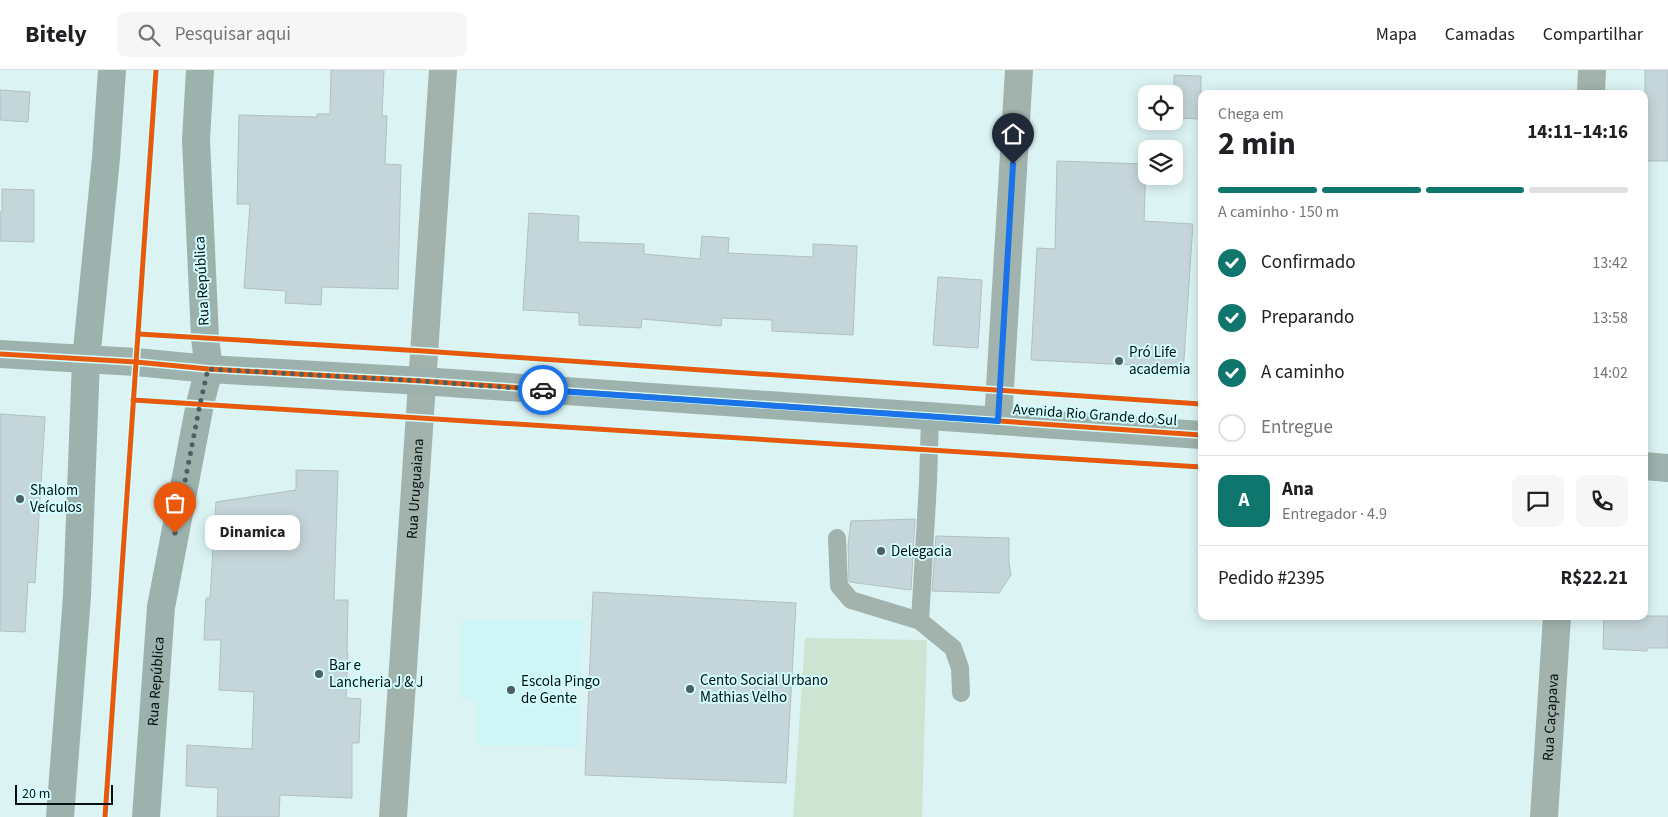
<!DOCTYPE html>
<html lang="pt">
<meta charset="utf-8">
<style>
body{margin:0;font-family:"Source Sans 3",sans-serif;background:#f6f6f6;color:#202124;height:100vh;display:flex;flex-direction:column;font-size:19px;white-space:nowrap}
*{box-sizing:border-box;margin:0}
p{font-size:16px;color:#757577}
.icon{flex:none;width:28px;height:28px;fill:none;stroke:currentColor;stroke-width:2;stroke-linecap:round;stroke-linejoin:round}
.map{position:relative;flex:1;overflow:hidden}
.details{position:absolute;left:1198px;top:20px;width:450px;height:530px;display:flex;flex-direction:column;background:#fff;border-radius:10px;box-shadow:0 2px 12px #0003}
.details>*{flex:none}
.controls{position:absolute;left:1138px;top:15px;display:grid;gap:10px}
.controls a{display:grid;place-items:center;width:45px;height:45px;border-radius:10px;background:#fff;box-shadow:0 2px 12px #0003;font-size:25px}
.scale{position:absolute;left:15px;bottom:12px;width:98px;box-sizing:border-box;padding-left:5px;border:2px solid #020f0f;border-top:0;font-size:14px;line-height:18px;white-space:nowrap;color:#020f0f;-webkit-text-stroke:4px #d2fdfe;paint-order:stroke}
.pin{position:absolute;display:grid;place-items:center;width:42px;height:42px;color:#fff;margin:-51px -21px;border-radius:50% 50% 50% 0;rotate:-45deg;box-shadow:0 0 5px #0007}
.pin .icon{rotate:45deg}
.courier{position:absolute;display:grid;place-items:center;width:50px;height:50px;margin:-25px;border:4px solid #1a73e8;border-radius:50%;background:#fff;color:#222;box-shadow:0 1px 6px #0007}
.bubble{position:absolute;height:35px;border-radius:10px;background:#fff;box-shadow:0 2px 12px #0003;font-size:16px;font-weight:700;line-height:35px;text-align:center}
.head em{font-style:normal;font-weight:700}
.head div{display:flex;flex-direction:column-reverse}
.head{display:flex;align-items:center;justify-content:space-between;height:85px;padding:0 20px}
h1{font-size:32px;font-weight:700;line-height:38px}
.bar{display:grid;grid-template-columns:repeat(4,1fr);gap:8px 5px;align-content:center;height:60px;padding:0 20px}
.bar i{height:6px;border-radius:4px;background:#e0e0e0}
.bar .current{background:#0f766e}
.bar p{grid-column:span 4}
.line{display:flex;align-items:center;gap:12px;padding:0 20px;border-top:1px solid #e0e0e0}
.line div{flex:1}
.round{display:grid;place-items:center;flex:none;width:52px;height:52px;border-radius:10px;background:#f6f6f6}
ol{padding:0 20px;list-style:none}
li{display:flex;align-items:center;gap:15px;height:55px}
li p{margin-inline-start:auto}
li .icon{padding:5px;border-radius:50%;background:#0f766e;color:#fff;stroke-width:4}
li:last-child{color:#757577}
li i{width:28px;height:28px;border:2px solid #e0e0e0;border-radius:50%}
header{display:flex;align-items:center;gap:30px;box-sizing:border-box;height:70px;padding:0 25px;background:#fff;border-bottom:1px solid #e0e0e0}
header strong{font-size:24px}
nav{display:flex;gap:28px;margin-inline-start:auto;font-size:18px}
.search{width:350px;height:45px;background:#f6f6f6;display:flex;align-items:center;gap:12px;box-sizing:border-box;padding:0 18px;border-radius:10px;color:#757577;font-size:19px}
.map>svg:first-child{display:block}
</style>
<header>
<strong>Bitely</strong>
<div class="search"><svg class="icon" aria-label="search" viewBox="0 0 24 24"><circle cx="10" cy="10" r="6"/><path d="M15 15l6 6"/></svg>Pesquisar aqui</div>
<nav><a>Mapa</a><a>Camadas</a><a>Compartilhar</a></nav>
</header>
<div class="map">
<svg width="1668" height="747" viewBox="0 0 1668 747">
<rect width="100%" height="100%" fill="#dcf3f4"/>
<path fill="#cef6f7" d="M462,549l121,2 -2,61h-19v20h18l-1,45 -103,-2 1,-46 -17,-1z"/>
<path fill="#cde4d2" d="M805,568l122,2 -5,177h-129z"/>
<g fill="#c5d6da" stroke="#b0c0c4">
<path d="M331,0h53l-2,46h5l-2,48 16,1 -3,124 -76,-2 -1,18 -36,-2 1,-12 -42,-3 6,-84h-13l2,-89 78,2v-3h13z"/>
<rect x="1645" y="0" width="23" height="91"/>
<path d="M1174,5l27,1v43l-27,-1z"/>
<path d="M0,20l30,2 -2,30 -28,-2z"/>
<path d="M1057,91l89,3 -2,57 49,3 -10,150 -53,-4 1,-5 -100,-5 6,-112 18,1z"/>
<path d="M2,119l32,1v52l-34,-1v-29h2z"/>
<path d="M529,143l50,3 -1,26 66,2v10l56,5 2,-23 27,2 -1,15 85,4v-13l44,2 -4,89 -81,-4v-11l-50,-2 -1,8 -79,-7 -1,9 -62,-3v-12l-56,-3z"/>
<path d="M938,207l44,3 -4,68 -45,-3z"/>
<path d="M0,344l45,3 -10,166 -7,-1 -3,50 -25,-1z"/>
<path d="M296,400l42,1 -4,129h14l-1,53h1l-2,45 15,1 -2,44h-7v55l-72,-3 -1,22h-62l1,-29 -32,-2 1,-41 65,4 2,-57 -35,-2 2,-50h-17l2,-42h4l6,-96 80,-12z"/>
<path d="M915,449l-4,71 -62,-8 -1,-37 3,-24z"/>
<path d="M936,466l73,2v24l2,13 -12,18 -67,-2z"/>
<path d="M593,522l203,11 -10,180 -201,-8z"/>
<path d="M1604,546h64v32h-21v3l-44,-2z"/>
</g>
<g fill="none" stroke-linecap="round" stroke-linejoin="round">
<g stroke="#a2b3ad" stroke-width="18">
<path d="M837,468l2,48 12,14 69,21 33,27 7,20 1,25"/>
<path d="M920,551l8,-138 2,-66"/>
</g>
<g stroke="#a2b3ad" stroke-width="28">
<path d="M1591,24l1,-24"/>
<path d="M998,351l21,-351"/>
<path id="s1" d="M393,747l50,-747"/>
<path id="s2" d="M1544,747l13,-201"/>
</g>
<g stroke="#9eb2ad" stroke-width="28">
<path d="M0,284l136,8 73,7 213,12 779,54"/>
<path d="M1644,396l24,2"/>
<path d="M60,747l17,-221 9,-236 20,-202 6,-88"/>
<path id="s3" d="M146,747l15,-210 39,-203 9,-35 -4,-31 -9,-198 4,-70"/>
</g>
<defs>
<g id="cycleway">
<path d="M138,264l285,17 778,53"/>
<path d="M0,284l136,8 73,7 213,12 779,54"/>
<path d="M133,330l1068,67"/>
<path d="M105,747l51,-747"/>
</g>
</defs>
<use href="#cycleway" stroke="#d2fdfe" stroke-width="8"/>
<use href="#cycleway" stroke="#e8590c" stroke-width="5"/>
</g>
<g fill="none" stroke-linecap="round" stroke-linejoin="round">
<path stroke="#4e5f5f" stroke-width="5" stroke-dasharray="0 9" d="M175,463l25,-129 8,-35 214,12 121,9"/>
<path stroke="#1a73e8" stroke-width="6" d="M543,320l455,31 15,-257"/>
</g>
<g fill="#4e5f5f" stroke="#d2fdfe" stroke-width="2">
<circle cx="1119" cy="291" r="5"/>
<circle cx="20" cy="429" r="5"/>
<circle cx="881" cy="481" r="5"/>
<circle cx="319" cy="604" r="5"/>
<circle cx="690" cy="619" r="5"/>
<circle cx="511" cy="620" r="5"/>
</g>
<g text-anchor="middle" dominant-baseline="central" stroke-width="4" stroke-linejoin="round" paint-order="stroke">
<g font-size="15" fill="#020f0f" stroke="#d2fdfe">
<text transform="translate(202 211) rotate(-93)">Rua República</text>
<text transform="translate(1095 345) rotate(4)">Avenida Rio Grande do Sul</text>
<text stroke="none"><textPath href="#s1" startOffset="329">Rua Uruguaiana</textPath></text>
<text stroke="none"><textPath href="#s3" startOffset="136">Rua República</textPath></text>
<text stroke="none"><textPath href="#s2" startOffset="100">Rua Caçapava</textPath></text>
</g>
<g font-size="15" fill="#020f0f" stroke="#d2fdfe" text-anchor="start">
<text x="1129" y="282">Pró Life<tspan x="1129" dy="17">academia</tspan></text>
<text x="30" y="420">Shalom<tspan x="30" dy="17">Veículos</tspan></text>
<text x="891" y="481">Delegacia</text>
<text x="329" y="595">Bar e<tspan x="329" dy="17">Lancheria J &amp; J</tspan></text>
<text x="700" y="610">Cento Social Urbano<tspan x="700" dy="17">Mathias Velho</tspan></text>
<text x="521" y="611">Escola Pingo<tspan x="521" dy="17">de Gente</tspan></text>
</g>
</g>
</svg>
<div class="controls">
<a><svg class="icon" aria-label="locate" viewBox="0 0 24 24"><circle cx="12" cy="12" r="6"/><path d="M12 2v4M12 18v4M2 12h4M18 12h4"/></svg></a>
<a><svg class="icon" aria-label="layers" viewBox="0 0 24 24"><path d="M12 4l9 5-9 5-9-5zM3 14l9 5 9-5"/></svg></a>
</div>
<div class="scale">20 m</div>
<div class="pin" style="left:175px;top:463px;background:#ea580c"><svg class="icon" aria-label="bag" viewBox="0 0 24 24"><path d="M5 8h14l-1 12H6zM9 8a3 3 0 0 1 6 0"/></svg></div>
<div class="pin" style="left:1013px;top:94px;background:#1f2937"><svg class="icon" aria-label="home" viewBox="0 0 24 24"><path d="M3 11l9-7 9 7M6 9v11h12V9"/></svg></div>
<div class="courier" style="left:543px;top:320px"><svg class="icon" aria-label="car" viewBox="0 0 24 24"><path d="M5 17H2v-5l4-1 3-4h7l3 4 3 1v5h-3M9 17h6M6 11h13"/><circle cx="7" cy="17" r="2"/><circle cx="17" cy="17" r="2"/></svg></div>
<div class="bubble" style="left:205px;top:445px;width:95px">Dinamica</div>
<section class="details">
<div class="head"><div><h1>2 min</h1><p>Chega em</p></div><em>14:11–14:16</em></div>
<div class="bar"><i class="current"></i><i class="current"></i><i class="current"></i><i></i><p>A caminho · 150 m</p></div>
<ol>
<li><svg class="icon" aria-label="check" viewBox="0 0 24 24"><path d="M5 12l5 5 9-10"/></svg>Confirmado<p>13:42</p></li>
<li><svg class="icon" aria-label="check" viewBox="0 0 24 24"><path d="M5 12l5 5 9-10"/></svg>Preparando<p>13:58</p></li>
<li><svg class="icon" aria-label="check" viewBox="0 0 24 24"><path d="M5 12l5 5 9-10"/></svg>A caminho<p>14:02</p></li>
<li><i></i>Entregue</li>
</ol>
<div class="line" style="height:90px"><b class="round" style="background:#0f766e;color:#fff">A</b><div><b>Ana</b><p>Entregador · 4.9</p></div><a class="round"><svg class="icon" aria-label="chat" viewBox="0 0 24 24"><path d="M4 5h16v11H9l-5 4z"/></svg></a><a class="round"><svg class="icon" aria-label="phone" viewBox="0 0 24 24"><path d="M5 4h4l2 5-3 2q2 4 5 5l2-3 5 2v4C11 20 4 13 5 4z"/></svg></a></div>
<div class="line" style="height:65px"><div>Pedido #2395</div><b>R$22.21</b></div>
</section>
</div>
